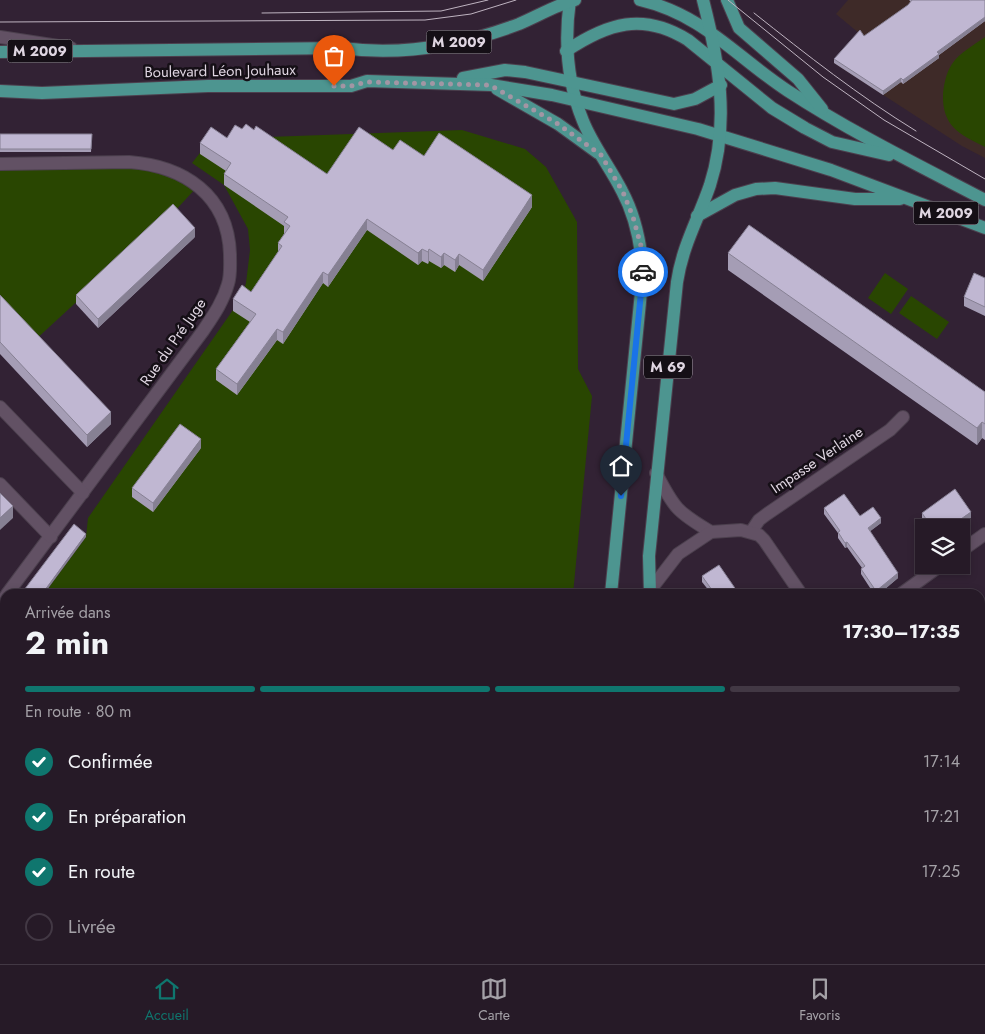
<!DOCTYPE html>
<html lang="fr">
<meta charset="utf-8">
<style>
body{margin:0;font-family:Jost,sans-serif;background:#322733;color:#f1f3f6;height:100vh;display:flex;flex-direction:column;font-size:19px;white-space:nowrap}
*{box-sizing:border-box;margin:0}
p{font-size:16px;color:#a4a1a7}
.icon{flex:none;width:28px;height:28px;fill:none;stroke:currentColor;stroke-width:2;stroke-linecap:round;stroke-linejoin:round}
.map{position:relative;flex:1;overflow:hidden}
.side{position:absolute;left:0px;top:589px;width:985px;height:376px;display:flex;flex-direction:column;background:#261a27;border-radius:15px 15px 0 0;box-shadow:0 2px 8px #0003,0 0 0 1px #423844}
.side>*{flex:none}
.controls{position:absolute;left:915px;top:519px;display:grid;gap:10px}
.controls a{display:grid;place-items:center;width:55px;height:55px;border-radius:0px;background:#261a27;box-shadow:0 2px 8px #0003,0 0 0 1px #423844;font-size:25px}
.pin{position:absolute;display:grid;place-items:center;width:42px;height:42px;color:#fff;margin:-51px -21px;border-radius:50% 50% 50% 0;rotate:-45deg;box-shadow:0 0 5px #0007}
.pin .icon{rotate:45deg}
.courier{position:absolute;display:grid;place-items:center;width:50px;height:50px;margin:-25px;border:4px solid #1a73e8;border-radius:50%;background:#fff;color:#222;box-shadow:0 1px 6px #0007}
.overview em{font-style:normal;font-weight:700}
.overview div{display:flex;flex-direction:column-reverse}
.overview{display:flex;align-items:center;justify-content:space-between;height:85px;padding:0 25px}
h1{font-size:32px;font-weight:700;line-height:38px}
.bar{display:grid;grid-template-columns:repeat(4,1fr);gap:8px 5px;align-content:center;height:60px;padding:0 25px}
.bar i{height:6px;border-radius:4px;background:#423844}
.bar .selected{background:#0f766e}
.bar p{grid-column:span 4}
ol{padding:0 25px;list-style:none}
li{display:flex;align-items:center;gap:15px;height:55px}
li p{margin-inline-start:auto}
li .icon{padding:5px;border-radius:50%;background:#0f766e;color:#fff;stroke-width:4}
li:last-child{color:#a4a1a7}
li i{width:28px;height:28px;border:2px solid #423844;border-radius:50%}
.tabs{display:flex;justify-content:space-around;align-items:center;height:70px;border-top:1px solid #423844;background:#261a27;font-size:14px;color:#a4a1a7}
.tabs a{display:grid;justify-items:center;gap:2px}
.tabs .selected{color:#0f766e}
.map>svg:first-child{display:block}
</style>
<div class="map">
<svg width="985" height="964" viewBox="0 0 985 964">
<rect width="100%" height="100%" fill="#322234"/>
<path fill="#3e2a28" d="M848,0h137v158l-23,-12 -128,-83 26,-29 -24,-20z"/>
<g fill="#294601">
<path d="M985,37v110c-26,-13 -43,-21 -42,-53 1,-10 3,-21 9,-30 7,-11 22,-19 33,-27z"/>
<path d="M462,130l63,19 21,18 31,55 1,147 14,27 -19,198h-529l42,-57 2,-19 154,-221 4,-14 4,-33 -2,-21 -24,-44 -32,-22 19,-24z"/>
<path d="M129,162l69,24 -25,27 -140,129 -33,-36v-142z"/>
<path d="M885,273l23,16 -17,25 -23,-16z"/>
<path d="M911,296l38,26 -12,17 -38,-26z"/>
<path d="M5,645v315h533l-1,4h-537v-312z"/>
</g>
<g fill="none" stroke-linecap="round" stroke-linejoin="round">
<defs>
<g id="minor">
<path d="M0,37l71,11"/>
<path d="M0,164l129,-2c55,4 99,33 101,92 0,10 1,21 -2,30 -5,18 -15,32 -25,47l-196,263"/>
<path d="M0,407l83,86"/>
<path d="M656,473c18,35 21,39 55,59"/>
<path d="M0,484l51,53"/>
<path d="M751,532l8,-12 8,-6 123,-84 13,-13"/>
<path d="M961,551l24,-17"/>
<path d="M651,589l27,-35 33,-22 30,-2 18,5 5,5 37,54"/>
<path d="M901,594l40,-29"/>
<path d="M0,604l5,-7"/>
<path d="M980,844l5,7"/>
<path d="M743,960l3,4"/>
</g>
<g id="major">
<path d="M570,0c-6,42 -3,82 13,121 10,25 27,46 39,70 14,26 19,53 21,81l-32,322"/>
<path d="M640,0c64,15 96,57 148,91 63,41 130,74 197,109"/>
<path d="M727,0l12,28 59,51 24,30"/>
<path d="M566,51c42,-28 77,-39 122,-11l84,68 33,20 27,14 57,13"/>
<path d="M0,52l342,-4c59,8 121,-3 177,-24 19,-8 37,-19 56,-24"/>
<path d="M463,78l42,-8 20,2 149,32 21,-5 26,-14"/>
<path d="M497,89l61,35 40,29"/>
<path d="M0,91l42,2 166,-7h143l16,-5 124,4 61,10 146,34 133,41 154,58"/>
<path d="M697,216l38,-21 21,-6 19,-1 80,11h45"/>
<path d="M650,594l-1,-38 28,-274c6,-38 21,-62 33,-97 20,-63 9,-123 -7,-185"/>
<path d="M574,964l1,-4"/>
<path d="M613,964v-4"/>
</g>
</defs>
<use href="#minor" stroke="#4c404e" stroke-width="14"/>
<use href="#major" stroke="#4c404e" stroke-width="14"/>
<use href="#minor" stroke="#625164" stroke-width="12"/>
<use href="#major" stroke="#4d9590" stroke-width="12"/>
<g stroke="#bfb4c1" stroke-width="1">
<path d="M728,0l95,77 61,43 101,59"/>
<path d="M262,13l179,-2 47,-11"/>
<path d="M754,13c53,42 105,83 162,118"/>
<path d="M0,22l425,-2 46,-6 45,-14"/>
</g>
</g>
<g fill="#a59db5">
<path d="M909,0h76v21l-46,34v3l-36,26 -2,-2 -18,13 -49,-32v-4l74,-54 3,-3z"/>
<path d="M0,134h92l-1,18h-91z"/>
<path d="M227,138l100,36 66,-24 31,6 108,51 -49,74 -24,-16 -4,7 -11,-7 -3,3 -12,-7 -1,3 -6,-3 -4,4 -51,-35 -39,57 -5,-4 -40,61 -6,-4 -40,55 -21,-15v-11l34,-47 -17,-11v-12l18,-7 27,-40v-9l6,-9v-8l-60,-41v-11l2,-3 -26,-17v-11z"/>
<path d="M195,237l-97,91 -22,-24v-9z"/>
<path d="M728,253l257,139v48l-3,-2 -5,7 -249,-175z"/>
<path d="M985,278v38l-21,-10v-9z"/>
<path d="M0,295l111,129 -24,23 -87,-93z"/>
<path d="M201,448l-48,64 -21,-15v-9z"/>
<path d="M824,508l36,8 21,7 -11,8 28,47 -19,16h-5l-13,-20v-5l1,-1 -15,-21 -2,1 -7,-10v-5l-14,-19z"/>
<path d="M922,513l49,5 -14,10h-29l-6,-9z"/>
<path d="M702,576l37,18 -29,-2 -8,-10z"/>
<path d="M980,668l3,3 2,-1v74l-5,-7z"/>
<path d="M5,820v14l-1,-1v-12z"/>
<path d="M5,836v84l-5,-4v-77z"/>
<path d="M254,960h175l4,4h-175z"/>
<path d="M645,960h34l2,4h-34z"/>
<path d="M779,960h25l2,4h-25z"/>
<path d="M969,960h11l5,4h-13z"/>
</g>
<g fill="#868093">
<path d="M985,17v4l-46,34v3l-36,26v-4l34,-28z"/>
<path d="M901,78v4l-18,13v-4z"/>
<path d="M532,195v12l-49,74v-11z"/>
<path d="M367,219v11l-39,57v-12z"/>
<path d="M195,228v9l-97,91v-9z"/>
<path d="M422,249v12l-4,4v-12z"/>
<path d="M429,249v12l-1,3v-12z"/>
<path d="M444,253v12l-3,3v-11z"/>
<path d="M459,254v11l-4,7v-12z"/>
<path d="M323,272v11l-40,61v-12z"/>
<path d="M277,329v11l-40,55v-11z"/>
<path d="M111,412v12l-24,23v-12z"/>
<path d="M982,422v16l-5,7v-17z"/>
<path d="M201,439v9l-48,64v-9z"/>
<path d="M13,506v12l-13,12v-12z"/>
<path d="M971,512v6l-14,10h-9z"/>
<path d="M881,518v5l-13,10v-5z"/>
<path d="M86,534v3l-42,57h-2z"/>
<path d="M847,542v5l-2,1v-5z"/>
<path d="M898,573v5l-19,16h-3v-3z"/>
<path d="M5,643v3l-5,6v-3z"/>
<path d="M300,960h7v4h-11z"/>
</g>
<g fill="#c0b7d2" stroke="#868093">
<path d="M912,0h73v17l-48,35 2,2 -36,26 -2,-2 -18,13 -49,-32 26,-29 4,6 44,-31z"/>
<path d="M246,124l8,6 2,-4 71,48 32,-47 34,23 7,-10 24,16 15,-23 93,62 -49,75 -24,-16 -4,6 -11,-7 -3,4 -12,-8 -1,3 -6,-3 -4,4 -51,-34 -39,56 -5,-3 -40,60 -6,-3 -40,55 -21,-15 40,-55 -23,-15 9,-14 9,7 31,-46 -4,-3 12,-17 -6,-4 4,-5 -64,-43 7,-11 -31,-20 11,-16 16,11 8,-13 7,4z"/>
<path d="M0,134h92l-1,15h-91z"/>
<path d="M173,204l22,24 -97,91 -22,-24z"/>
<path d="M749,225l236,167v32l-3,-2 -5,6 -249,-175z"/>
<path d="M974,273l11,5v29l-21,-10z"/>
<path d="M0,295l111,117 -24,23 -87,-93z"/>
<path d="M180,424l21,15 -48,64 -21,-15z"/>
<path d="M955,489l16,23 -23,16h-16l-10,-15z"/>
<path d="M0,493l13,13 -13,12z"/>
<path d="M844,494l16,22 13,-9 8,11 -13,10 30,45 -22,18 -15,-22 4,-3 -18,-24 -2,1 -7,-11 2,-1 -16,-23z"/>
<path d="M74,524l12,10 -44,60h-21z"/>
<path d="M719,565l20,29h-32l5,-4 -10,-14z"/>
<path d="M5,615v28l-5,6v-27z"/>
<path d="M980,668l3,3 2,-1v69l-5,-7z"/>
<path d="M5,836v72l-5,-4v-65z"/>
<path d="M980,935l3,4 2,-1v26h-10l-2,-4h7z"/>
<path d="M265,960h35l-4,4h-27z"/>
<path d="M312,960h117l4,4h-117z"/>
<path d="M648,960h31l2,4h-30z"/>
<path d="M782,960h22l2,4h-21z"/>
<path d="M836,960h7l3,4h-16z"/>
</g>
<g fill="none" stroke-linecap="round" stroke-linejoin="round">
<path stroke="#a296a4" stroke-width="5" stroke-dasharray="0 9" d="M334,86h17l16,-4 123,3 68,39 43,31 22,37 10,25 8,29 2,26"/>
<path stroke="#1a73e8" stroke-width="6" d="M621,496l22,-224"/>
</g>
<g text-anchor="middle" dominant-baseline="central" stroke-width="5" stroke-linejoin="round" paint-order="stroke">
<g fill="#150f16" stroke="#a29aa4" stroke-width="1">
<rect x="426.5" y="30.5" width="65" height="23" rx="4"/>
<rect x="7.5" y="39.5" width="65" height="23" rx="4"/>
<rect x="913.5" y="201.5" width="65" height="23" rx="4"/>
<rect x="644" y="355.5" width="48" height="23" rx="4"/>
</g>
<g font-size="14" font-weight="bold" fill="#dfd5e1">
<text x="459" y="42">M 2009</text>
<text x="40" y="51">M 2009</text>
<text x="946" y="213">M 2009</text>
<text x="668" y="367">M 69</text>
</g>
<g font-size="15" fill="#dfd5e1" stroke="#150f16">
<text transform="translate(220 71) rotate(-1)">Boulevard Léon Jouhaux</text>
<text transform="translate(173 342) rotate(-55)">Rue du Pré Juge</text>
<text transform="translate(817 460) rotate(-34)">Impasse Verlaine</text>
</g>
</g>
</svg>
<div class="controls">
<a><svg class="icon" aria-label="layers" viewBox="0 0 24 24"><path d="M12 4l9 5-9 5-9-5zM3 14l9 5 9-5"/></svg></a>
</div>
<div class="pin" style="left:334px;top:86px;background:#ea580c"><svg class="icon" aria-label="bag" viewBox="0 0 24 24"><path d="M5 8h14l-1 12H6zM9 8a3 3 0 0 1 6 0"/></svg></div>
<div class="pin" style="left:621px;top:496px;background:#1f2937"><svg class="icon" aria-label="home" viewBox="0 0 24 24"><path d="M3 11l9-7 9 7M6 9v11h12V9"/></svg></div>
<div class="courier" style="left:643px;top:272px"><svg class="icon" aria-label="car" viewBox="0 0 24 24"><path d="M5 17H2v-5l4-1 3-4h7l3 4 3 1v5h-3M9 17h6M6 11h13"/><circle cx="7" cy="17" r="2"/><circle cx="17" cy="17" r="2"/></svg></div>
<section class="side">
<div class="overview"><div><h1>2 min</h1><p>Arrivée dans</p></div><em>17:30–17:35</em></div>
<div class="bar"><i class="selected"></i><i class="selected"></i><i class="selected"></i><i></i><p>En route · 80 m</p></div>
<ol>
<li><svg class="icon" aria-label="check" viewBox="0 0 24 24"><path d="M5 12l5 5 9-10"/></svg>Confirmée<p>17:14</p></li>
<li><svg class="icon" aria-label="check" viewBox="0 0 24 24"><path d="M5 12l5 5 9-10"/></svg>En préparation<p>17:21</p></li>
<li><svg class="icon" aria-label="check" viewBox="0 0 24 24"><path d="M5 12l5 5 9-10"/></svg>En route<p>17:25</p></li>
<li><i></i>Livrée</li>
</ol>
</section>
</div>
<nav class="tabs">
<a class="selected"><svg class="icon" aria-label="home" viewBox="0 0 24 24"><path d="M3 11l9-7 9 7M6 9v11h12V9"/></svg>Accueil</a>
<a><svg class="icon" aria-label="map" viewBox="0 0 24 24"><path d="M3 6l6-2 6 2 6-2v14l-6 2-6-2-6 2zM9 4v14M15 6v14"/></svg>Carte</a>
<a><svg class="icon" aria-label="saved" viewBox="0 0 24 24"><path d="M7 4h10v16l-5-4-5 4z"/></svg>Favoris</a>
</nav>
